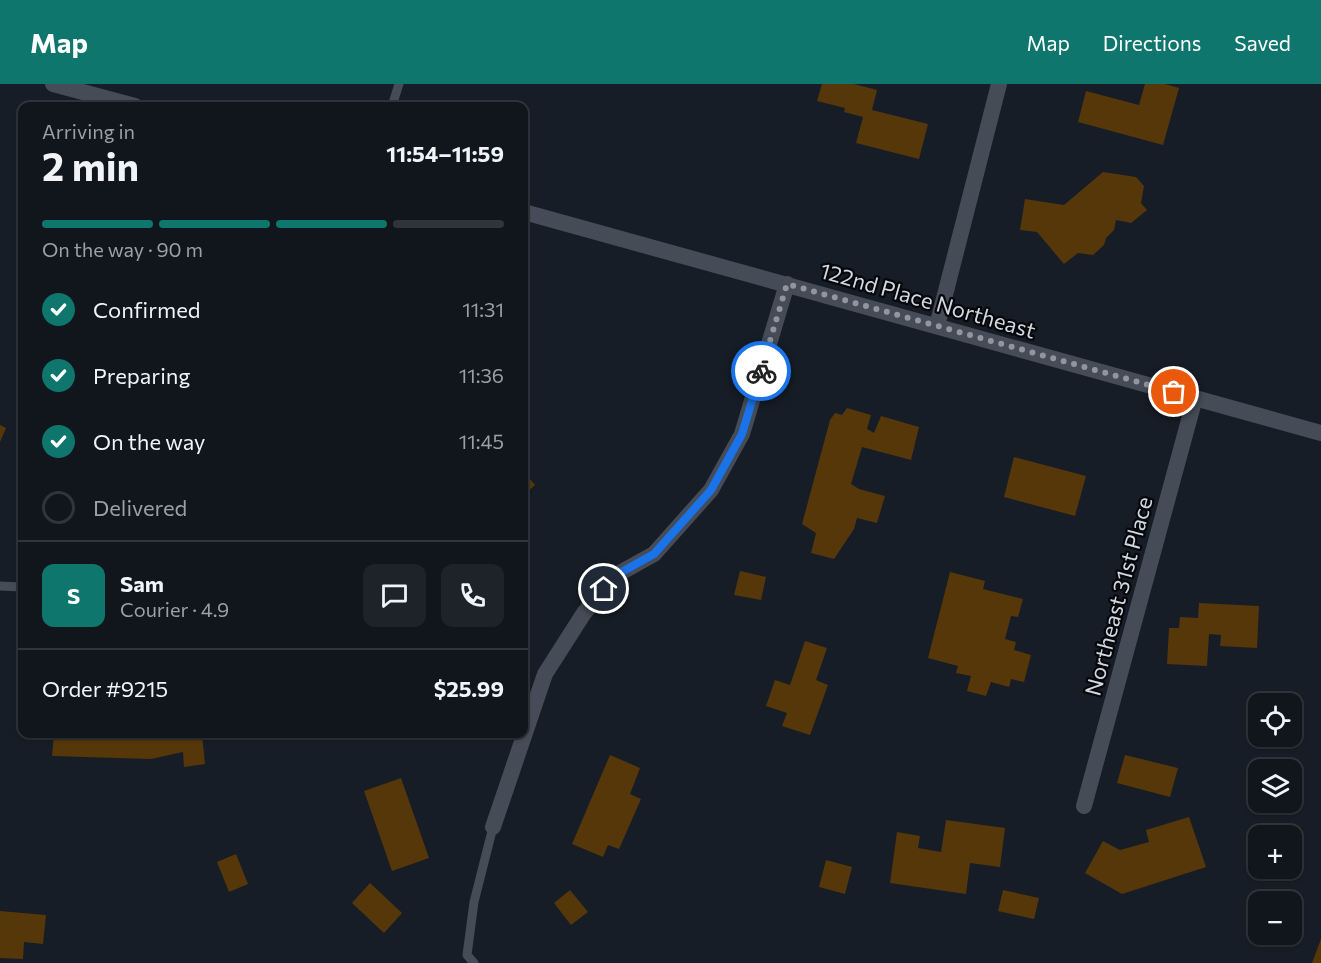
<!DOCTYPE html>
<meta charset="utf-8">
<style>
body{margin:0;font-family:Commissioner,sans-serif;background:#1e2329;color:#f1f3f6;height:100vh;display:flex;flex-direction:column;font-size:22px;white-space:nowrap}
*{box-sizing:border-box;margin:0}
p{font-size:20px;color:#9c9fa3}
.icon{flex:none;width:33px;height:33px;fill:none;stroke:currentColor;stroke-width:2;stroke-linecap:round;stroke-linejoin:round}
.map{position:relative;flex:1;overflow:hidden}
.side{position:absolute;left:18px;top:18px;width:510px;height:636px;display:flex;flex-direction:column;background:#10161c;border-radius:12px;box-shadow:0 2px 4px #0004,0 0 0 2px #30353b}
.side>*{flex:none}
.controls{position:absolute;left:1248px;top:609px;display:grid;gap:12px}
.controls a{display:grid;place-items:center;width:54px;height:54px;border-radius:12px;background:#10161c;box-shadow:0 2px 4px #0004,0 0 0 2px #30353b;font-size:30px}
.pin{position:absolute;display:grid;place-items:center;width:51px;height:51px;color:#fff;margin:-26px;border:3px solid #fff;border-radius:50%;box-shadow:0 2px 6px #0007}
.courier{position:absolute;display:grid;place-items:center;width:60px;height:60px;margin:-30px;border:4px solid #1a73e8;border-radius:50%;background:#fff;color:#222;box-shadow:0 2px 8px #0007}
.summary em{font-style:normal;font-weight:700}
.summary div{display:flex;flex-direction:column-reverse}
.summary{display:flex;align-items:center;justify-content:space-between;height:102px;padding:0 24px}
h1{font-size:39px;font-weight:700;line-height:45px}
.bar{display:grid;grid-template-columns:repeat(4,1fr);gap:9px 6px;align-content:center;height:72px;padding:0 24px}
.bar i{height:8px;border-radius:4px;background:#30353b}
.bar .active{background:#0f766e}
.bar p{grid-column:span 4}
.line{display:flex;align-items:center;gap:15px;padding:0 24px;border-top:2px solid #30353b}
.line div{flex:1}
.round{display:grid;place-items:center;flex:none;width:63px;height:63px;border-radius:12px;background:#1e2329}
ol{padding:0 24px;list-style:none}
li{display:flex;align-items:center;gap:18px;height:66px}
li p{margin-inline-start:auto}
li .icon{padding:6px;border-radius:50%;background:#0f766e;color:#fff;stroke-width:4}
li:last-child{color:#9c9fa3}
li i{width:33px;height:33px;border:3px solid #30353b;border-radius:50%}
header{display:flex;align-items:center;gap:36px;box-sizing:border-box;height:84px;padding:0 30px;background:#0f766e;color:#fff}
header strong{font-size:28px}
nav{display:flex;gap:33px;margin-inline-start:auto;font-size:21px}
.map>svg:first-child{display:block}
</style>
<header>
<strong>Map</strong>
<nav><a>Map</a><a>Directions</a><a>Saved</a></nav>
</header>
<div class="map">
<svg width="1321" height="879" viewBox="0 0 1321 879">
<rect width="100%" height="100%" fill="#161d26"/>
<g fill="#56370a">
<path d="M822,0h32l23,6 -5,20 56,14 -9,35 -63,-16 7,-26 -19,-5 1,-4 -28,-7z"/>
<path d="M1145,0h20l14,4 -16,57 -85,-23 8,-31 53,14z"/>
<path d="M1103,88l33,5 8,9 -3,17 6,7 -16,13 -15,-3 -2,10 -8,8 -2,7 -11,10 -15,-2 -14,11 -27,-32 -17,-2 5,-31 39,6z"/>
<path d="M847,324l24,7 -4,14 7,4 7,-17 38,11 -8,33 -49,-13 -11,37 8,5 26,7 -8,27 -20,-5 -3,11 -20,30 -23,-6 5,-20 -14,-9 28,-104 5,-7 7,2z"/>
<path d="M0,341l6,3 -6,14z"/>
<path d="M1014,373l72,19 -11,40 -71,-19z"/>
<path d="M524,388l11,13 -11,10z"/>
<path d="M740,487l26,6 -5,23 -27,-5z"/>
<path d="M950,488l35,9 -2,8 40,10 -5,18 -7,-1 -6,23 11,3 -2,8 17,5 -7,27 -13,-3 -2,8 -18,-5 -5,14 -19,-5 4,-15 -15,-3 2,-7 -30,-8z"/>
<path d="M1199,519l60,3 -2,42 -37,-2 1,-11 -12,-1 -2,32 -40,-2 2,-36h10l1,-11 18,1z"/>
<path d="M805,557l22,7 -11,32 12,5 -18,50 -28,-9 5,-13 -21,-7 9,-26 15,5z"/>
<path d="M54,650h148l3,30 -21,3 -1,-15 -32,7 -99,-3z"/>
<path d="M610,671l30,13 -10,26 11,5 -22,50 -11,-4 -5,12 -31,-13z"/>
<path d="M1125,671l53,13 -8,29 -53,-14z"/>
<path d="M401,694l28,80 -37,13 -28,-80z"/>
<path d="M1189,733l17,50 -84,27 -37,-21 18,-32 17,9 29,-8 -3,-12z"/>
<path d="M946,736l59,8 -5,39 -30,-4 -4,31 -76,-11 7,-51 23,4 -2,12 23,4z"/>
<path d="M236,770l12,30 -19,8 -12,-30z"/>
<path d="M826,776l26,7 -7,27 -26,-7z"/>
<path d="M370,799l32,30 -18,20 -32,-30z"/>
<path d="M570,806l18,22 -17,13 -17,-22z"/>
<path d="M1003,806l36,8 -5,21 -36,-8z"/>
<path d="M0,827l46,4 -3,29 -19,-2 -1,17 -23,-1z"/>
<path d="M1321,855v24h-9z"/>
</g>
<g fill="none" stroke-linecap="round" stroke-linejoin="round">
<g stroke="#454c57" stroke-width="9">
<path d="M392,22l7,-22"/>
<path d="M0,502l22,1"/>
<path d="M474,879l-7,-8 7,-53 19,-75"/>
</g>
<g stroke="#454c57" stroke-width="16">
<path d="M53,0l82,22"/>
<path d="M524,128l797,221"/>
<path d="M937,242l62,-242"/>
<path d="M1084,722l111,-408"/>
<path d="M493,743l52,-153 39,-61 34,-39 36,-20 57,-64 31,-56 45,-150"/>
</g>
</g>
<g fill="none" stroke-linecap="round" stroke-linejoin="round">
<path stroke="#91969e" stroke-width="6" stroke-dasharray="0 10.8" d="M761,287l26,-87 387,108"/>
<path stroke="#1a73e8" stroke-width="8" d="M604,505l14,-15 36,-20 57,-64 31,-56 19,-63"/>
</g>
<g text-anchor="middle" dominant-baseline="central" stroke-width="4.5" stroke-linejoin="round" paint-order="stroke">
<g font-size="22" fill="#d3d7de" stroke="#05070b">
<text transform="translate(928 216) rotate(16)">122nd Place Northeast</text>
<text transform="translate(1118 512) rotate(-75)">Northeast 31st Place</text>
</g>
</g>
</svg>
<div class="controls">
<a><svg class="icon" aria-label="locate" viewBox="0 0 24 24"><circle cx="12" cy="12" r="6"/><path d="M12 2v4M12 18v4M2 12h4M18 12h4"/></svg></a>
<a><svg class="icon" aria-label="layers" viewBox="0 0 24 24"><path d="M12 4l9 5-9 5-9-5zM3 14l9 5 9-5"/></svg></a>
<a>+</a>
<a>−</a>
</div>
<div class="pin" style="left:1174px;top:308px;background:#ea580c"><svg class="icon" aria-label="bag" viewBox="0 0 24 24"><path d="M5 8h14l-1 12H6zM9 8a3 3 0 0 1 6 0"/></svg></div>
<div class="pin" style="left:604px;top:505px;background:#1f2937"><svg class="icon" aria-label="home" viewBox="0 0 24 24"><path d="M3 11l9-7 9 7M6 9v11h12V9"/></svg></div>
<div class="courier" style="left:761px;top:287px"><svg class="icon" aria-label="bike" viewBox="0 0 24 24"><circle cx="6" cy="16" r="4"/><circle cx="18" cy="16" r="4"/><path d="M6 16l4-8h5l3 8M10 8l3 8H6M13 5h3"/></svg></div>
<section class="side">
<div class="summary"><div><h1>2 min</h1><p>Arriving in</p></div><em>11:54–11:59</em></div>
<div class="bar"><i class="active"></i><i class="active"></i><i class="active"></i><i></i><p>On the way · 90 m</p></div>
<ol>
<li><svg class="icon" aria-label="check" viewBox="0 0 24 24"><path d="M5 12l5 5 9-10"/></svg>Confirmed<p>11:31</p></li>
<li><svg class="icon" aria-label="check" viewBox="0 0 24 24"><path d="M5 12l5 5 9-10"/></svg>Preparing<p>11:36</p></li>
<li><svg class="icon" aria-label="check" viewBox="0 0 24 24"><path d="M5 12l5 5 9-10"/></svg>On the way<p>11:45</p></li>
<li><i></i>Delivered</li>
</ol>
<div class="line" style="height:108px"><b class="round" style="background:#0f766e;color:#fff">S</b><div><b>Sam</b><p>Courier · 4.9</p></div><a class="round"><svg class="icon" aria-label="chat" viewBox="0 0 24 24"><path d="M4 5h16v11H9l-5 4z"/></svg></a><a class="round"><svg class="icon" aria-label="phone" viewBox="0 0 24 24"><path d="M5 4h4l2 5-3 2q2 4 5 5l2-3 5 2v4C11 20 4 13 5 4z"/></svg></a></div>
<div class="line" style="height:78px"><div>Order #9215</div><b>$25.99</b></div>
</section>
</div>
